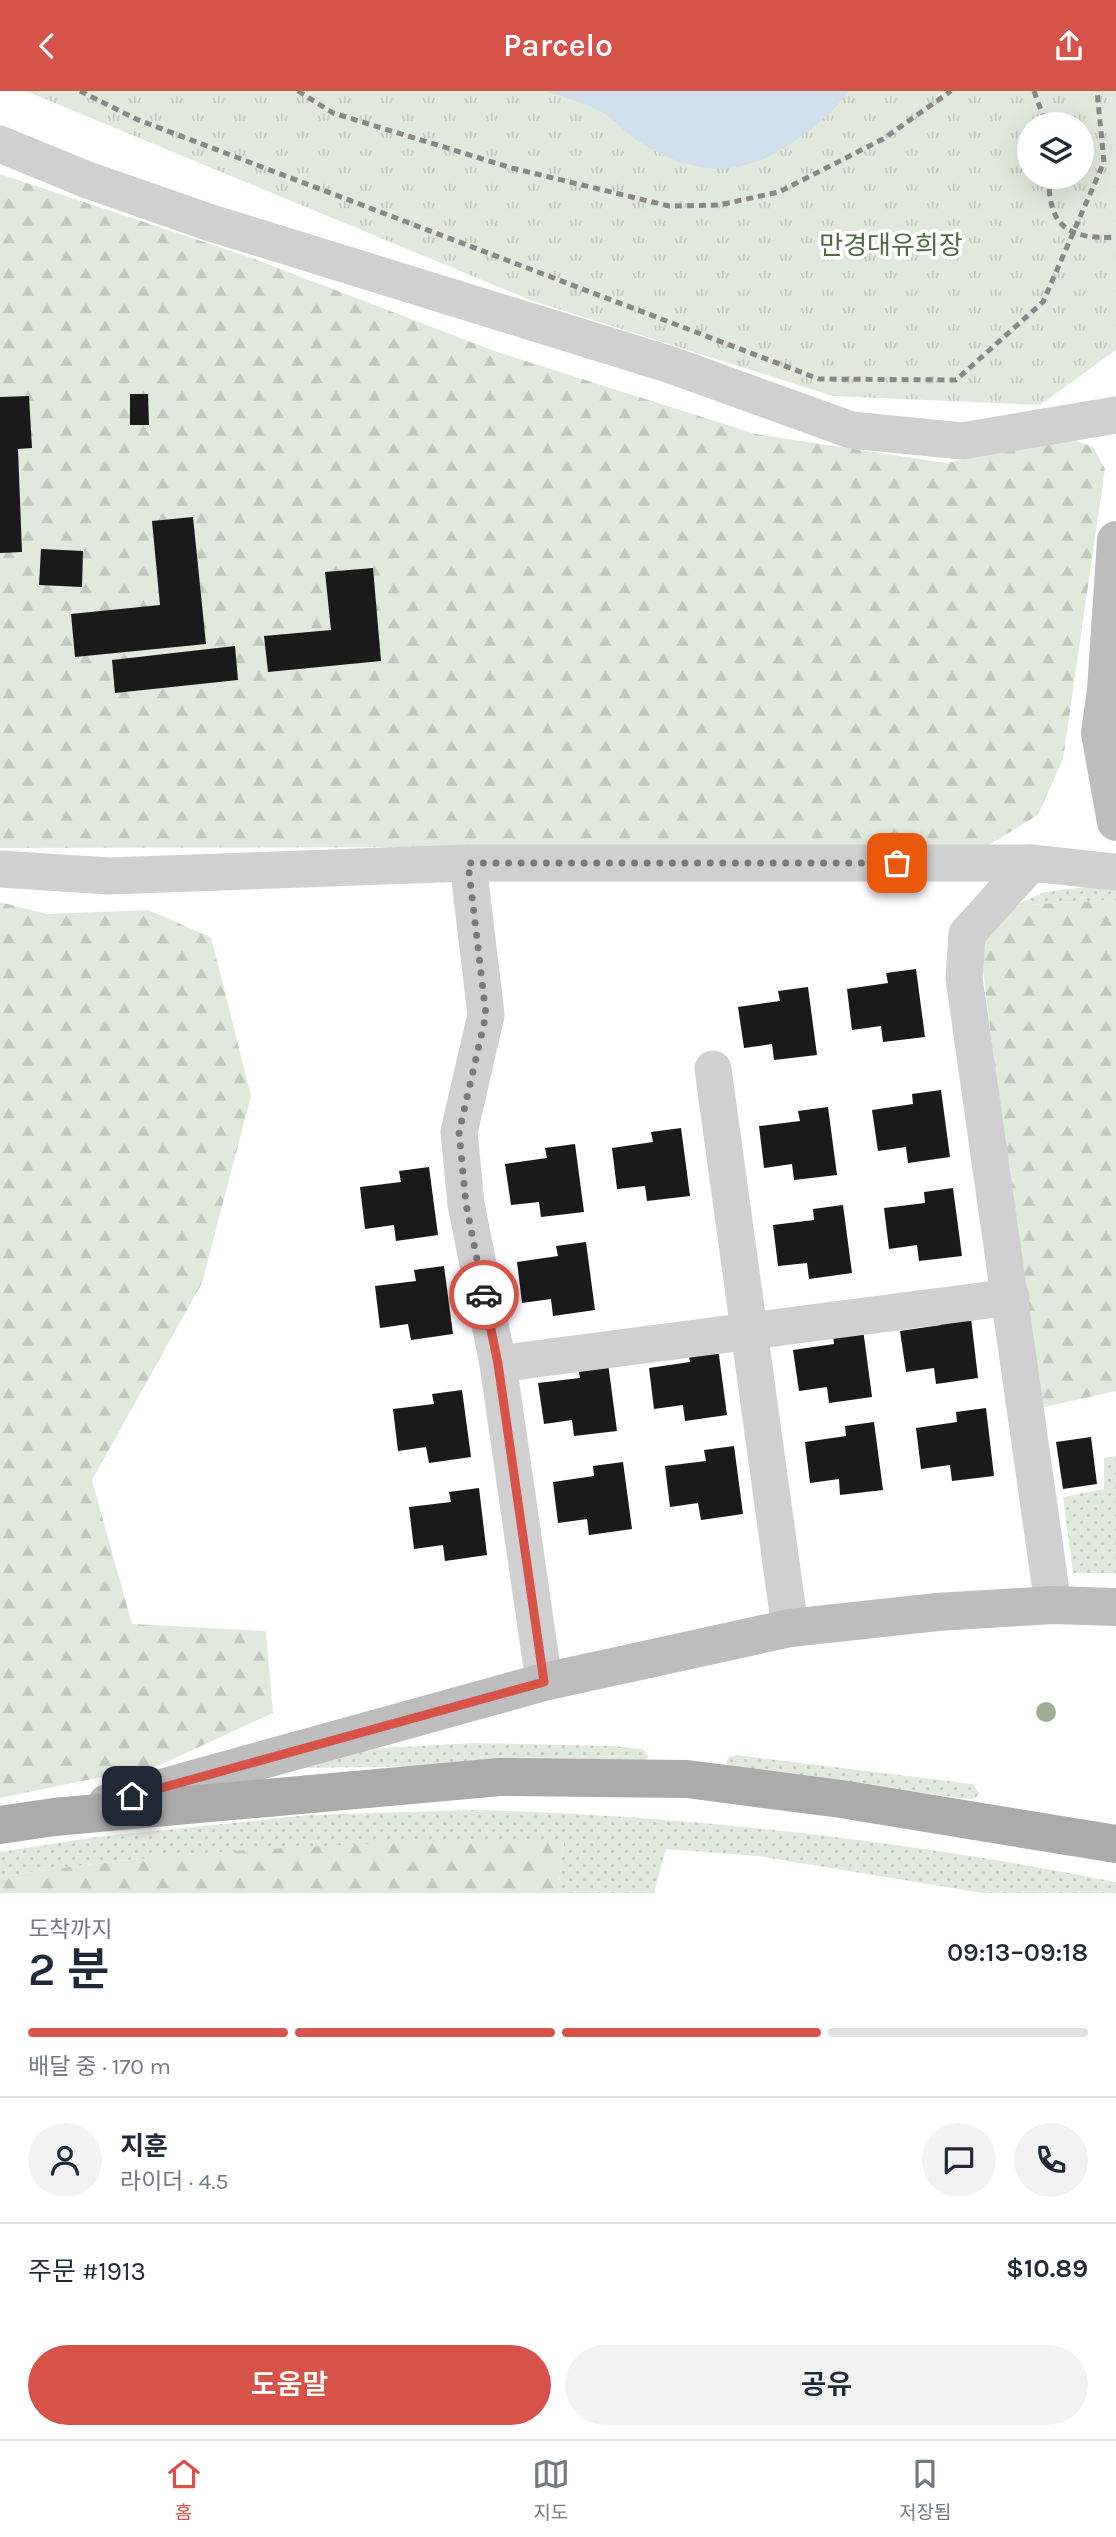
<!DOCTYPE html>
<html lang="ko">
<meta charset="utf-8">
<style>
body{margin:0;font-family:Karla,"Noto Sans KR",sans-serif;background:#f2f2f3;color:#1f2937;height:100vh;display:flex;flex-direction:column;font-size:26px;white-space:nowrap}
*{box-sizing:border-box;margin:0}
p{font-size:23px;color:#747a83}
.icon{flex:none;width:38px;height:38px;fill:none;stroke:currentColor;stroke-width:2;stroke-linecap:round;stroke-linejoin:round}
.map{position:relative;height:1802px;overflow:hidden}
.side{display:flex;flex-direction:column;background:#fff;flex:1}
.side>*{flex:none}
.fabs{position:absolute;left:1017px;top:21px;display:grid;gap:14px}
.fabs a{display:grid;place-items:center;width:77px;height:77px;border-radius:50%;background:#fff;box-shadow:0 7px 28px #0002;font-size:35px}
.pin{position:absolute;display:grid;place-items:center;width:60px;height:60px;color:#fff;margin:-30px;border-radius:14px;box-shadow:0 4px 10px #0006}
.courier{position:absolute;display:grid;place-items:center;width:70px;height:70px;margin:-35px;border:5px solid #d75248;border-radius:50%;background:#fff;color:#222;box-shadow:0 2px 9px #0007}
.summary em{font-style:normal;font-weight:600}
.summary div{display:flex;flex-direction:column-reverse}
.summary{display:flex;align-items:center;justify-content:space-between;height:119px;padding:0 28px}
h1{font-size:46px;font-weight:600;line-height:52px}
.bar{display:grid;grid-template-columns:repeat(4,1fr);gap:10px 7px;align-content:center;height:84px;padding:0 28px}
.bar i{height:9px;border-radius:5px;background:#e0e1e3}
.bar .on{background:#d75248}
.bar p{grid-column:span 4}
.line{display:flex;align-items:center;gap:18px;padding:0 28px;border-top:2px solid #e0e1e3}
.line div{flex:1}
.round{display:grid;place-items:center;flex:none;width:74px;height:74px;border-radius:37px;background:#f2f2f3}
.cta{display:flex;gap:14px;margin-top:auto;padding:14px 28px}
.cta a{flex:1;height:80px;border-radius:42px;background:#d75248;color:#fff;font-size:28px;font-weight:600;line-height:80px;text-align:center}
.cta a+a{background:#f2f2f3;color:#1f2937}
header{display:flex;justify-content:space-between;align-items:center;height:91px;padding:0 28px;background:#d75248;color:#fff;font-size:32px;font-weight:600}
.tab-bar{display:flex;justify-content:space-around;align-items:center;height:98px;border-top:2px solid #e0e1e3;background:#fff;font-size:19px;color:#747a83}
.tab-bar a{display:grid;justify-items:center;gap:4px}
.tab-bar .on{color:#d75248}
.map>svg:first-child{display:block}
</style>
<header><svg class="icon" aria-label="back" viewBox="0 0 24 24"><path d="M15 5l-7 7 7 7"/></svg>Parcelo<svg class="icon" aria-label="share" viewBox="0 0 24 24"><path d="M12 15V3M7 8l5-5 5 5M5 13v7h14v-7"/></svg></header>
<div class="map">
<svg width="1116" height="1802" viewBox="0 0 1116 1802">
<defs>
<pattern id="grass-dots" width="8" height="8" patternUnits="userSpaceOnUse" patternTransform="scale(1.75)"><rect width="8" height="8" fill="#e1e9dd"/><path d="M2 2h.1M6 6h.1" fill="none" stroke="#c2c8be" stroke-width="1.8" stroke-linecap="round"/></pattern>
<pattern id="forest-firs" width="22" height="20" patternUnits="userSpaceOnUse" patternTransform="scale(1.75)"><rect width="22" height="20" fill="#e1e9dd"/><path d="M5 1l3.5 6h-7zM16 11l3.5 6h-7z" fill="#c2c8be"/></pattern>
<pattern id="park-tufts" width="24" height="20" patternUnits="userSpaceOnUse" patternTransform="scale(1.75)"><rect width="24" height="20" fill="#e1e9dd"/><path d="M3 7l-1-3M5 7V3M7 7l1-3M15 17l-1-3M17 17v-4M19 17l1-3" fill="none" stroke="#c2c8be"/></pattern>
</defs>
<rect width="100%" height="100%" fill="#fff"/>
<g fill="url(#grass-dots)">
<path d="M1091,795l25,4v13l-8,-3 -94,6 30,-14z"/>
<path d="M1116,1365v117h-43l-10,-76 41,-8v-31z"/>
<path d="M473,1652l140,3 29,3 7,7 -6,7 -342,5 11,-16z"/>
<path d="M736,1664l237,29 6,9 -3,5 -7,1 -236,-31 -7,-5 2,-5z"/>
<path d="M475,1719c217,6 429,30 641,72v11h-133l-225,-37 -92,-7 -12,44h-96l6,-51c-189,2 -377,5 -564,35v-25l97,-15 211,-22z"/>
</g>
<g fill="url(#forest-firs)">
<path d="M0,83l252,84 245,94 259,82 190,29 125,-24 22,8 12,22 -42,290 -25,56 -51,31 -987,2z"/>
<path d="M1108,809l8,3v488l-80,18 -56,-463 34,-40z"/>
<path d="M0,811l47,12 101,-4 63,27 40,159 -49,187 -110,197 40,144 134,7 7,82 -113,52 -160,33z"/>
<path d="M469,1749l95,2 -6,51h-558v-16c155,-25 313,-32 469,-37z"/>
</g>
<path fill="url(#park-tufts)" fill-rule="evenodd" d="M26,0h1090v259l-76,55 -207,-9 -303,-96zM1029,33h53v53h-53z"/>
<path fill="#d1deeb" d="M545,0h303c-13,21 -39,41 -59,54 -54,35 -99,29 -151,-4 -12,-7 -21,-20 -33,-27 -18,-11 -41,-17 -60,-23z"/>
<g fill="#1a1a1a">
<path d="M130,303h18l1,31h-19z"/>
<path d="M29,305l3,52 -14,1 4,103 -22,1v-156z"/>
<path d="M193,426l13,127 -131,13 -4,-43 89,-9 -8,-84z"/>
<path d="M41,458l42,2 -1,36 -43,-2z"/>
<path d="M373,477l8,93 -113,11 -4,-36 67,-6 -6,-58z"/>
<path d="M235,555l3,34 -123,13 -3,-33z"/>
<path d="M916,878l9,68 -42,5 -2,-16 -29,4 -5,-41 41,-6 -2,-10z"/>
<path d="M808,896l9,68 -43,5 -2,-16 -28,4 -6,-41 42,-6 -2,-10z"/>
<path d="M941,999l9,67 -42,6 -2,-16 -28,4 -6,-41 41,-6 -1,-10z"/>
<path d="M828,1016l9,68 -43,5 -2,-16 -28,4 -5,-42 41,-5 -2,-10z"/>
<path d="M681,1037l9,68 -43,5 -2,-15 -28,3 -5,-41 41,-6 -2,-10z"/>
<path d="M575,1053l9,68 -43,5 -2,-15 -28,3 -6,-41 42,-6 -2,-10z"/>
<path d="M429,1076l9,68 -42,6 -2,-16 -29,4 -5,-42 41,-5 -2,-11z"/>
<path d="M953,1097l9,68 -43,5 -2,-16 -28,4 -5,-41 41,-5 -1,-11z"/>
<path d="M843,1114l9,68 -43,6 -2,-16 -29,3 -5,-41 41,-5 -1,-11z"/>
<path d="M586,1151l9,68 -42,6 -2,-17 -29,4 -5,-41 41,-6 -2,-10z"/>
<path d="M444,1175l9,68 -42,6 -3,-16 -28,4 -5,-42 41,-5 -2,-11z"/>
<path d="M970,1219l8,68 -42,6 -2,-16 -28,4 -6,-41 41,-6 -1,-11z"/>
<path d="M863,1238l9,68 -43,6 -2,-16 -28,4 -6,-41 41,-6 -1,-11z"/>
<path d="M718,1257l9,67 -42,6 -2,-16 -29,4 -5,-41 41,-6 -2,-10z"/>
<path d="M608,1272l9,68 -43,5 -2,-16 -28,4 -6,-41 42,-5 -2,-11z"/>
<path d="M462,1299l9,67 -42,6 -3,-16 -28,4 -5,-42 41,-5 -2,-10z"/>
<path d="M986,1317l8,68 -42,5 -2,-16 -29,4 -5,-41 41,-6 -1,-10z"/>
<path d="M874,1331l9,68 -43,5 -1,-16 -29,4 -5,-41 41,-6 -1,-10z"/>
<path d="M1091,1346l6,47 -34,5 -7,-47z"/>
<path d="M734,1355l9,68 -42,6 -3,-17 -28,4 -5,-41 41,-5 -2,-11z"/>
<path d="M623,1371l9,67 -43,6 -2,-16 -29,4 -5,-41 41,-6 -1,-10z"/>
<path d="M479,1397l8,67 -42,6 -2,-16 -29,4 -5,-42 42,-5 -2,-10z"/>
</g>
<g fill="none" stroke-linecap="round" stroke-linejoin="round">
<g stroke="#d0d0d0" stroke-width="37">
<path d="M0,53l85,35 123,43 463,143 180,65 111,11 154,-26"/>
<path d="M468,772l18,152 -27,117 7,72 32,160 46,318"/>
<path d="M0,778l109,7 359,-13h563"/>
<path d="M713,978l77,559"/>
<path d="M498,1273l513,-67"/>
<path d="M1053,1514l-89,-627 3,-44 64,-71 85,9"/>
</g>
<g stroke="#bdbdbd" stroke-width="38">
<path d="M1116,449l-10,150 -6,43 16,89"/>
<path d="M107,1712l437,-121 246,-54 147,-16 116,-7 63,2"/>
</g>
<path stroke="#ababab" stroke-width="38" d="M0,1734l54,-8 446,-40 187,2 154,20 275,45"/>
<g stroke="#888" stroke-width="5" stroke-dasharray="7 5" stroke-linecap="butt">
<path d="M80,0l56,28 683,260 137,1 87,-78 61,-140 -7,-71"/>
<path d="M298,0l35,22 179,55 157,38 50,-1 60,-13 104,-53 68,-48"/>
<path d="M1034,0l12,33"/>
<path d="M1049,86c-1,49 19,63 67,60"/>
</g>
</g>
<circle fill="#9fae98" cx="1046" cy="1621" r="10"/>
<g fill="none" stroke-linecap="round" stroke-linejoin="round">
<path stroke="#7a7a7a" stroke-width="7" stroke-dasharray="0 12.6" d="M484,1204l-18,-91 -7,-72 27,-117 -18,-152h429"/>
<path stroke="#d75248" stroke-width="9" d="M132,1705l412,-114 -46,-318 -14,-69"/>
</g>
<g text-anchor="middle" dominant-baseline="central" stroke-width="7" stroke-linejoin="round" paint-order="stroke">
<g font-size="26" fill="#506b43" stroke="#fff">
<text x="891" y="154">만경대유희장</text>
</g>
</g>
</svg>
<div class="fabs">
<a><svg class="icon" aria-label="layers" viewBox="0 0 24 24"><path d="M12 4l9 5-9 5-9-5zM3 14l9 5 9-5"/></svg></a>
</div>
<div class="pin" style="left:897px;top:772px;background:#ea580c"><svg class="icon" aria-label="bag" viewBox="0 0 24 24"><path d="M5 8h14l-1 12H6zM9 8a3 3 0 0 1 6 0"/></svg></div>
<div class="pin" style="left:132px;top:1705px;background:#1f2937"><svg class="icon" aria-label="home" viewBox="0 0 24 24"><path d="M3 11l9-7 9 7M6 9v11h12V9"/></svg></div>
<div class="courier" style="left:484px;top:1204px"><svg class="icon" aria-label="car" viewBox="0 0 24 24"><path d="M5 17H2v-5l4-1 3-4h7l3 4 3 1v5h-3M9 17h6M6 11h13"/><circle cx="7" cy="17" r="2"/><circle cx="17" cy="17" r="2"/></svg></div>
</div>
<section class="side">
<div class="summary"><div><h1>2 분</h1><p>도착까지</p></div><em>09:13–09:18</em></div>
<div class="bar"><i class="on"></i><i class="on"></i><i class="on"></i><i></i><p>배달 중 · 170 m</p></div>
<div class="line" style="height:126px"><a class="round"><svg class="icon" aria-label="person" viewBox="0 0 24 24"><circle cx="12" cy="8" r="4"/><path d="M4 21q1-7 8-7t8 7"/></svg></a><div><b>지훈</b><p>라이더 · 4.5</p></div><a class="round"><svg class="icon" aria-label="chat" viewBox="0 0 24 24"><path d="M4 5h16v11H9l-5 4z"/></svg></a><a class="round"><svg class="icon" aria-label="phone" viewBox="0 0 24 24"><path d="M5 4h4l2 5-3 2q2 4 5 5l2-3 5 2v4C11 20 4 13 5 4z"/></svg></a></div>
<div class="line" style="height:91px"><div>주문 #1913</div><b>$10.89</b></div>
<div class="cta"><a>도움말</a><a>공유</a></div>
</section>
<nav class="tab-bar">
<a class="on"><svg class="icon" aria-label="home" viewBox="0 0 24 24"><path d="M3 11l9-7 9 7M6 9v11h12V9"/></svg>홈</a>
<a><svg class="icon" aria-label="map" viewBox="0 0 24 24"><path d="M3 6l6-2 6 2 6-2v14l-6 2-6-2-6 2zM9 4v14M15 6v14"/></svg>지도</a>
<a><svg class="icon" aria-label="saved" viewBox="0 0 24 24"><path d="M7 4h10v16l-5-4-5 4z"/></svg>저장됨</a>
</nav>
